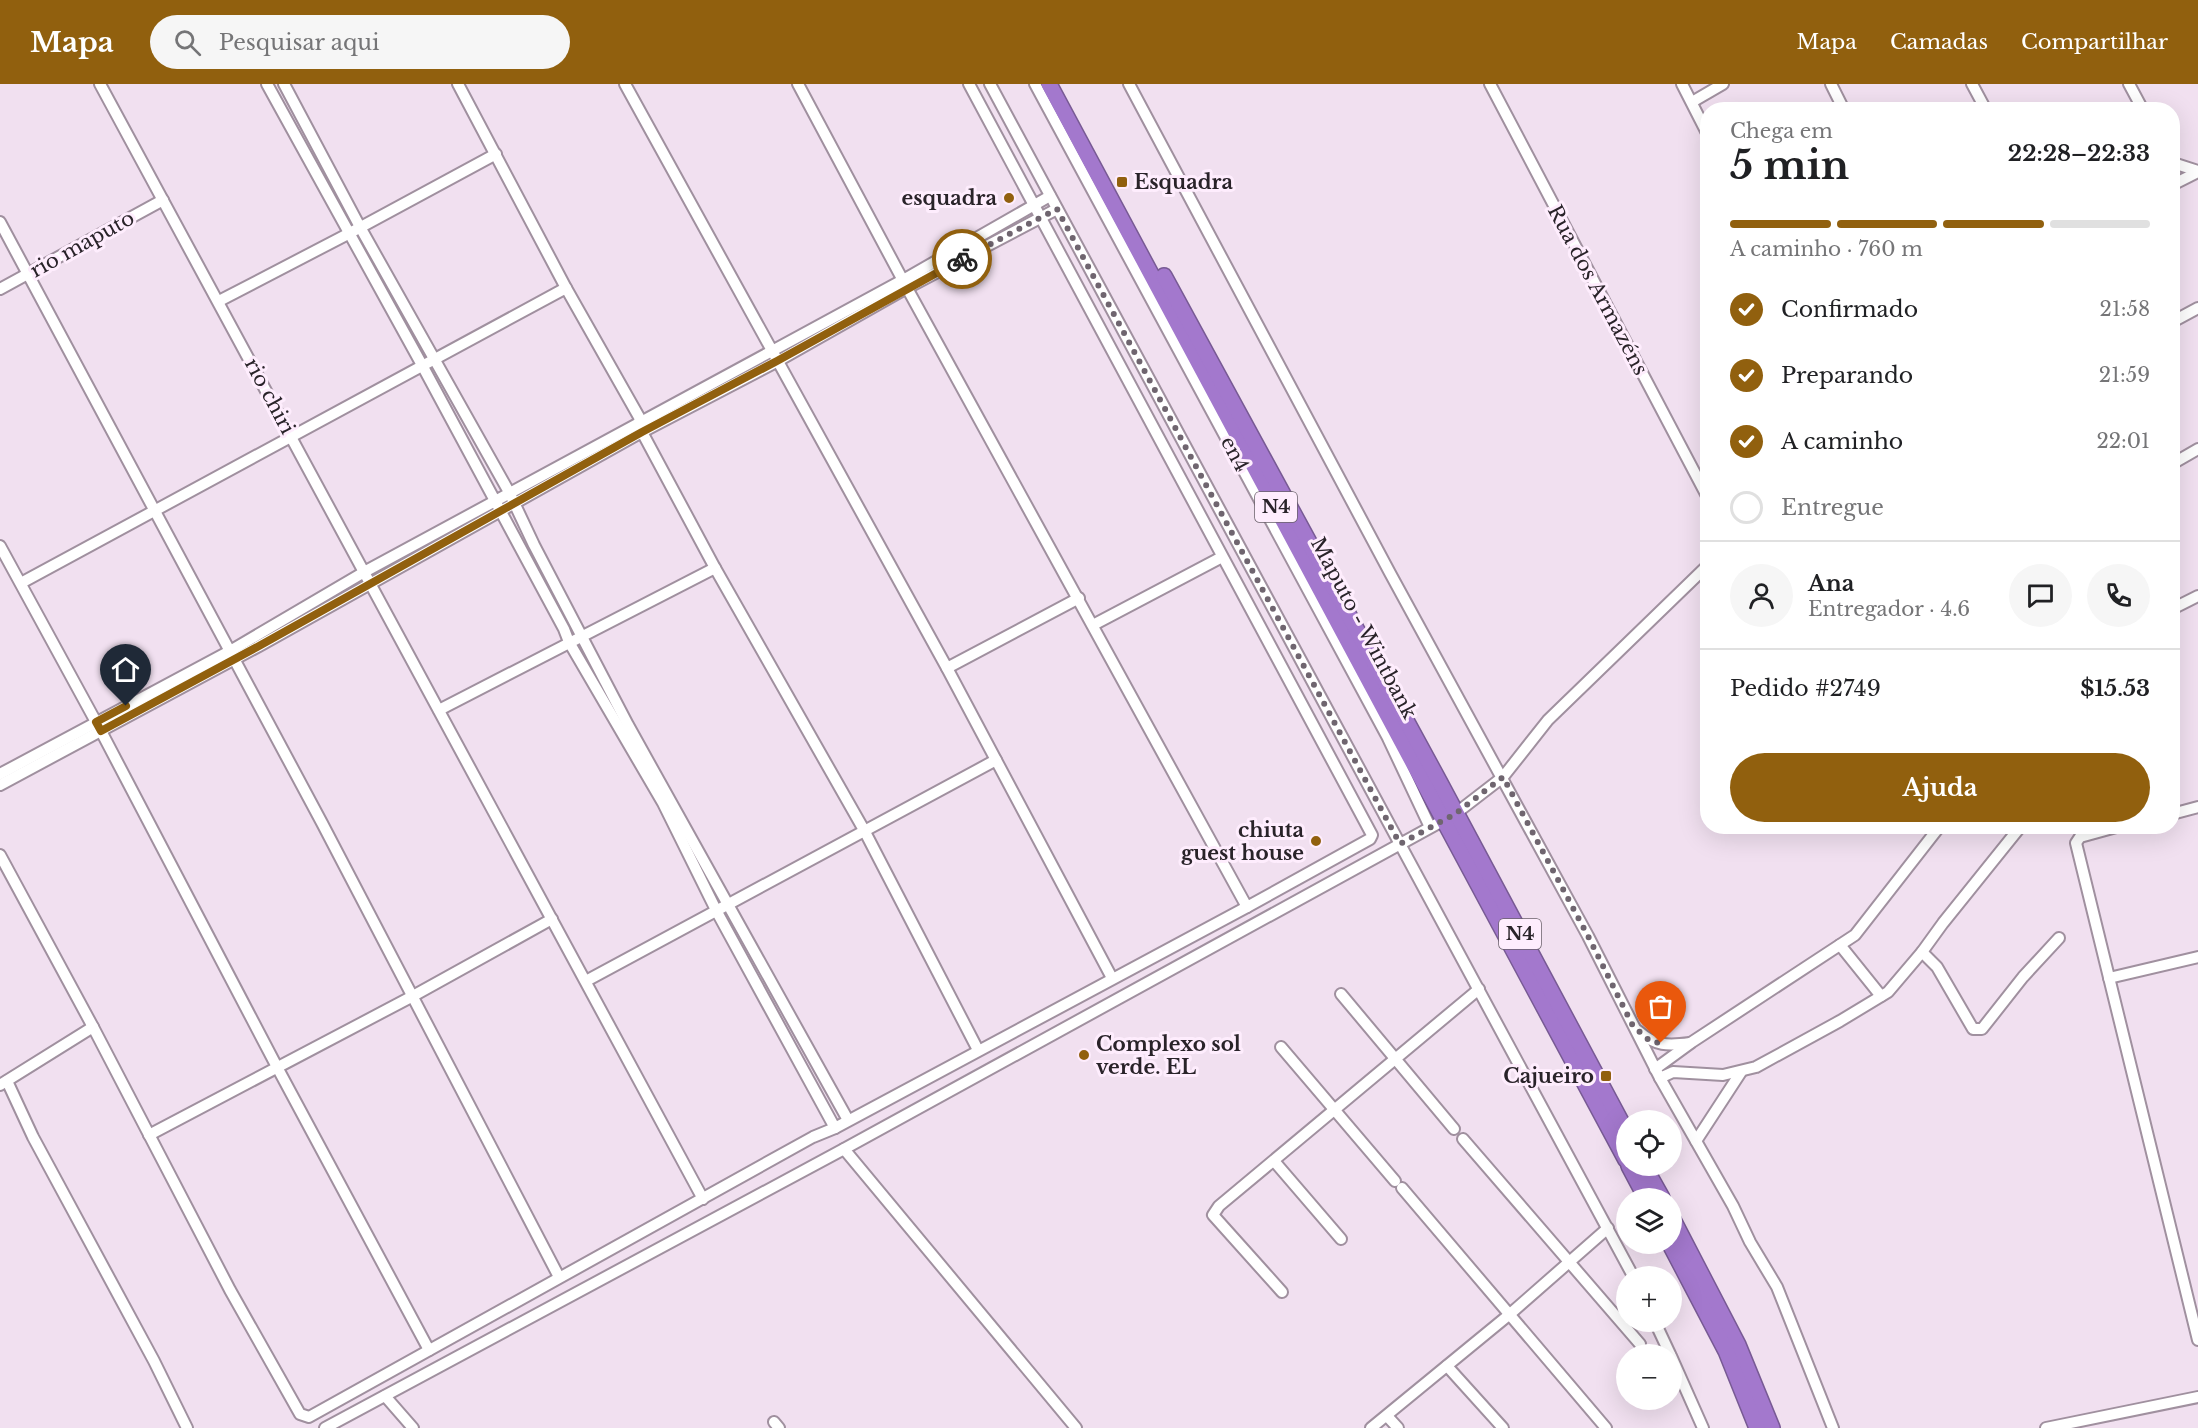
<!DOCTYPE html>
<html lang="pt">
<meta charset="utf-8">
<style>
body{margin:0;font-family:"Libre Baskerville",serif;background:#f6f6f6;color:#202124;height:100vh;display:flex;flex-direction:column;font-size:22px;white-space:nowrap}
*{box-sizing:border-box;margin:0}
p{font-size:20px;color:#757577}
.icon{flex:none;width:33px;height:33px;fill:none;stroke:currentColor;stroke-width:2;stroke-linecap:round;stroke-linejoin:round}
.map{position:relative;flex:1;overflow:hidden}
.details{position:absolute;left:1700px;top:18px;width:480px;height:732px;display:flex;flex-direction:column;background:#fff;border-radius:24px;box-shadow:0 6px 24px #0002}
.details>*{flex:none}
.fabs{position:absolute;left:1616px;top:1026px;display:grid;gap:12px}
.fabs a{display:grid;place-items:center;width:66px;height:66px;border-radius:50%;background:#fff;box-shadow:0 6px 24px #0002;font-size:30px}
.pin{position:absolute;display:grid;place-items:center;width:51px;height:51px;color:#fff;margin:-62px -26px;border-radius:50% 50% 50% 0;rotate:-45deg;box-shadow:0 0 6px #0007}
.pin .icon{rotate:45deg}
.courier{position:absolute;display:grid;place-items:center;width:60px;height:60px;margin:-30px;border:4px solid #91600e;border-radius:50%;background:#fff;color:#222;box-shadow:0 2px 8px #0007}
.summary em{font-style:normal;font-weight:800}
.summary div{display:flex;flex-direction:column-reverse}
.summary{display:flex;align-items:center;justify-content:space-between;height:102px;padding:0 30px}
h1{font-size:39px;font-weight:800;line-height:45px}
.bar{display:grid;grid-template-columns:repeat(4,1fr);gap:9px 6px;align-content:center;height:72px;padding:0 30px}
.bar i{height:8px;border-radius:4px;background:#e0e0e0}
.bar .active{background:#91600e}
.bar p{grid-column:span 4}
.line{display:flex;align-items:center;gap:15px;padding:0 30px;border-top:2px solid #e0e0e0}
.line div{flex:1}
.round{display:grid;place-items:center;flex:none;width:63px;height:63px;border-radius:32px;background:#f6f6f6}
ol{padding:0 30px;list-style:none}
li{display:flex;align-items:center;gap:18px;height:66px}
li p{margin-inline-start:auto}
li .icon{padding:6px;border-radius:50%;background:#91600e;color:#fff;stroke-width:4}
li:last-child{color:#757577}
li i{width:33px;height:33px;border:3px solid #e0e0e0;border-radius:50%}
.primary-button{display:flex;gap:12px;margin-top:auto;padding:12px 30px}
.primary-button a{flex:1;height:69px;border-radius:36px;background:#91600e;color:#fff;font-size:24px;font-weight:800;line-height:69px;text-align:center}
header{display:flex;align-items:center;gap:36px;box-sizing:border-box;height:84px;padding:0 30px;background:#91600e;color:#fff}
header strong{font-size:28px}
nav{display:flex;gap:33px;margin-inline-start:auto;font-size:21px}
.search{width:420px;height:54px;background:#f6f6f6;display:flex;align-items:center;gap:15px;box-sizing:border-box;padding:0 21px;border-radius:33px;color:#757577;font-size:22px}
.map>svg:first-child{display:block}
</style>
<header>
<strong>Mapa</strong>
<div class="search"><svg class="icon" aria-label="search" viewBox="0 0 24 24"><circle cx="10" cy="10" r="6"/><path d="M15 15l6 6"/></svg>Pesquisar aqui</div>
<nav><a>Mapa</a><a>Camadas</a><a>Compartilhar</a></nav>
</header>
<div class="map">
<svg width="2198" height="1344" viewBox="0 0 2198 1344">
<rect width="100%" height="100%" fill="#f1e0f0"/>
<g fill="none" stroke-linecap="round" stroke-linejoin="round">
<defs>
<g id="minor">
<path d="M100,0c203,370 403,742 603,1115"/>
<path d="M267,0l155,281 142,264 5,13 94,161 54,109 118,216"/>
<path d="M284,0l76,143 149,265 25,53 94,180 220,395"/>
<path d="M458,0l108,204 73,129 3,15 73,136 149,262 114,220"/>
<path d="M625,0l322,584 165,310"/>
<path d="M798,0l109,204 340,619"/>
<path d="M990,0l643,1192"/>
<path d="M1035,0l353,654 42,89"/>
<path d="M1129,0l261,489 198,363 72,142 73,128 17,36 27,45 56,141"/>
<path d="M1490,0l217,412"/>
<path d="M1682,0l25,49"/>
<path d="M1831,0l13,26"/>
<path d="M1972,0l14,26"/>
<path d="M2129,0l14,26"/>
<path d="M1692,18l31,-18"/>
<path d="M2173,79l25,8"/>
<path d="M2172,101l26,-13"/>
<path d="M0,138l322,601 237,454"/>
<path d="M0,205l163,-89"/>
<path d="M219,217l129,-67 148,-80"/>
<path d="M2172,238l26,-14"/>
<path d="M2172,380l26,-15"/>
<path d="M0,462l102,187 175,334 152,283"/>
<path d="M21,499l545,-295"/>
<path d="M2172,525l26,-13"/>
<path d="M1093,541l129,-68"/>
<path d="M947,584l132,-70"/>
<path d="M439,626l276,-142"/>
<path d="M0,690l230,-123 136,-80 537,-291 147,-84"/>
<path d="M0,701l259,-139 383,-214 136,-71 129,-73 150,-79"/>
<path d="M2172,730l26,-7"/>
<path d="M2120,742l-40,11 -4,6 122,497"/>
<path d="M0,771l93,172 137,263 70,124 9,3 504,-280 22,-9 412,-221 123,-68 2,-4 -403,-751"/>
<path d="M1840,861l41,51"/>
<path d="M1922,868l15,15 36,62h9l41,-52 36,-39"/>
<path d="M2109,894l89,-21"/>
<path d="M586,897l410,-221"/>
<path d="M1341,910l113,135"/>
<path d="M1638,947c17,15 30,15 52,12"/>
<path d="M1281,963l114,134"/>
<path d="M1655,985l37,-27 163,-107 85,-109"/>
<path d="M1660,994l13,-6 50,3 33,-8 84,-46 48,-29 34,-40 21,-29 78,-97"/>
<path d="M7,997l26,56 121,224 33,67"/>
<path d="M0,1001l93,-58"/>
<path d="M149,1051l264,-139 139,-77"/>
<path d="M1463,1055l177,205"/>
<path d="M1696,1057l45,-69"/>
<path d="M844,1065l232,279"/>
<path d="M1274,1077l67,78"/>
<path d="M1402,1104l204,240"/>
<path d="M1282,1208l-69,-77 6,-9 260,-217"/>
<path d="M1655,1238l15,32"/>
<path d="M1671,1272l32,72"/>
<path d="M1447,1282l56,62"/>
<path d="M385,1312l28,32"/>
<path d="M1387,1332l11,12"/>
<path d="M774,1338l5,6"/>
<path d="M325,1344l519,-279 611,-335 48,-37 45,-57 159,-154"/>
<path d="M1371,1344l139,-114 98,-86"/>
<path d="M2046,1344l152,-31"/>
</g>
<g id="highway">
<path d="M1049,0l577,1076"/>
<path d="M1164,192l275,505 187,350"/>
<path d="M1629,1082l17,32"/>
<path d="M1644,1082l18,32"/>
<path d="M1671,1132l67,129 34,83"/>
<path d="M1670,1160l56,107 31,77"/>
</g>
</defs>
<use href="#minor" stroke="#a0909f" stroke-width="14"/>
<use href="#highway" stroke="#785a94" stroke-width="18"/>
<use href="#minor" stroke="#fff" stroke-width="10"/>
<use href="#highway" stroke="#a378cd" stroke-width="15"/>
</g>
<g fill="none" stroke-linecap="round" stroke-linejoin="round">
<path stroke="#6f656f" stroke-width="6" stroke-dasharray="0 10.8" d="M962,175l95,-50 343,635 55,-30 48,-37 85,159 45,90 18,16 10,1"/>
<path stroke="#91600e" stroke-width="8" d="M126,622l-30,16 5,9 158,-85 383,-214 135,-71 185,-102"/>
</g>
<g fill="#91600e" stroke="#feedfd" stroke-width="2">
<rect x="1116" y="92" width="12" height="12" rx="3"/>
<circle cx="1009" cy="114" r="6"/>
<circle cx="1316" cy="757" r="6"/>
<circle cx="1084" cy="971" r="6"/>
<rect x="1600" y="986" width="12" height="12" rx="3"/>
</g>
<g text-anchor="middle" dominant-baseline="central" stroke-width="6" stroke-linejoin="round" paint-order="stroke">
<g fill="#feedfd" stroke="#696069" stroke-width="1.5">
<rect x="1255" y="408" width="42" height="30" rx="4.5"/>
<rect x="1499" y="835" width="42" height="30" rx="4.5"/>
</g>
<g font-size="18" font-weight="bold" fill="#292329">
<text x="1276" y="423">N4</text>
<text x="1520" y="850">N4</text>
</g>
<g font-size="20" font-weight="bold" fill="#292329" stroke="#feedfd" text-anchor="end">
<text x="1134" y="98" text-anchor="start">Esquadra</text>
<text x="997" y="114">esquadra</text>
<text x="1304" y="746">chiuta<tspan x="1304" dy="23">guest house</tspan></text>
<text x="1096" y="960" text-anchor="start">Complexo sol<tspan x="1096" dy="23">verde. EL</tspan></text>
<text x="1594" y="992">Cajueiro</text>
</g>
<g font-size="20" fill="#292329" stroke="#feedfd">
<text transform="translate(82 160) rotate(-29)">rio maputo</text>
<text transform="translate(1598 206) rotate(62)">Rua dos Armazéns</text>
<text transform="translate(270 312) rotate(62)">rio chiri</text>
<text transform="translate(1235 370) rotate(62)">en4</text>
<text transform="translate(1364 544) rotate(62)">Maputo - Wintbank</text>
</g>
</g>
</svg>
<div class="fabs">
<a><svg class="icon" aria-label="locate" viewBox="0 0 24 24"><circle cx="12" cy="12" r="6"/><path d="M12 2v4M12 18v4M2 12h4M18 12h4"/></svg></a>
<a><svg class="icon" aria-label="layers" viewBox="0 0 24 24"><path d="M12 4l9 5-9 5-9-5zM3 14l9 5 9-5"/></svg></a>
<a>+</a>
<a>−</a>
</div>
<div class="pin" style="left:1661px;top:959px;background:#ea580c"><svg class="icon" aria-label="bag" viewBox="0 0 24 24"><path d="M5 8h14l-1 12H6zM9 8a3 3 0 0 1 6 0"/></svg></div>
<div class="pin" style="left:126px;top:622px;background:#1f2937"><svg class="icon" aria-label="home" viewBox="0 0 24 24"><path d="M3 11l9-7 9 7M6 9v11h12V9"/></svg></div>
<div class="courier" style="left:962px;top:175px"><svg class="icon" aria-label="bike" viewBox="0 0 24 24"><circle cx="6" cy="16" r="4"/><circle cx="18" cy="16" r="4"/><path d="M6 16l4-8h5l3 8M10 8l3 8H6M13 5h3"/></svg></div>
<section class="details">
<div class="summary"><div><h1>5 min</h1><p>Chega em</p></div><em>22:28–22:33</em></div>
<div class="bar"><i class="active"></i><i class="active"></i><i class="active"></i><i></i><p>A caminho · 760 m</p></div>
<ol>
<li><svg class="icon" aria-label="check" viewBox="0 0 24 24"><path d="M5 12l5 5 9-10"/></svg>Confirmado<p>21:58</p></li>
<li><svg class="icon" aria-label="check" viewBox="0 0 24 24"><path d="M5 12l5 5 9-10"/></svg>Preparando<p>21:59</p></li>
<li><svg class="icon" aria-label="check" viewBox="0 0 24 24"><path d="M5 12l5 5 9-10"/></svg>A caminho<p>22:01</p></li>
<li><i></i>Entregue</li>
</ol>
<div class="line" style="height:108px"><a class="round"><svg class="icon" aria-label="person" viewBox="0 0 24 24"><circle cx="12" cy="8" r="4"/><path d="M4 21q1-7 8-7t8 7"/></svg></a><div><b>Ana</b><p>Entregador · 4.6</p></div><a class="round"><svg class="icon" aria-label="chat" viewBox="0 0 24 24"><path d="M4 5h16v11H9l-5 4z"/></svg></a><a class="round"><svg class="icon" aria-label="phone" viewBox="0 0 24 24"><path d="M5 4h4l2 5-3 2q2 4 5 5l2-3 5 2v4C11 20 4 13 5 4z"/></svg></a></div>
<div class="line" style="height:78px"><div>Pedido #2749</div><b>$15.53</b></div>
<div class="primary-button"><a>Ajuda</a></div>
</section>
</div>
